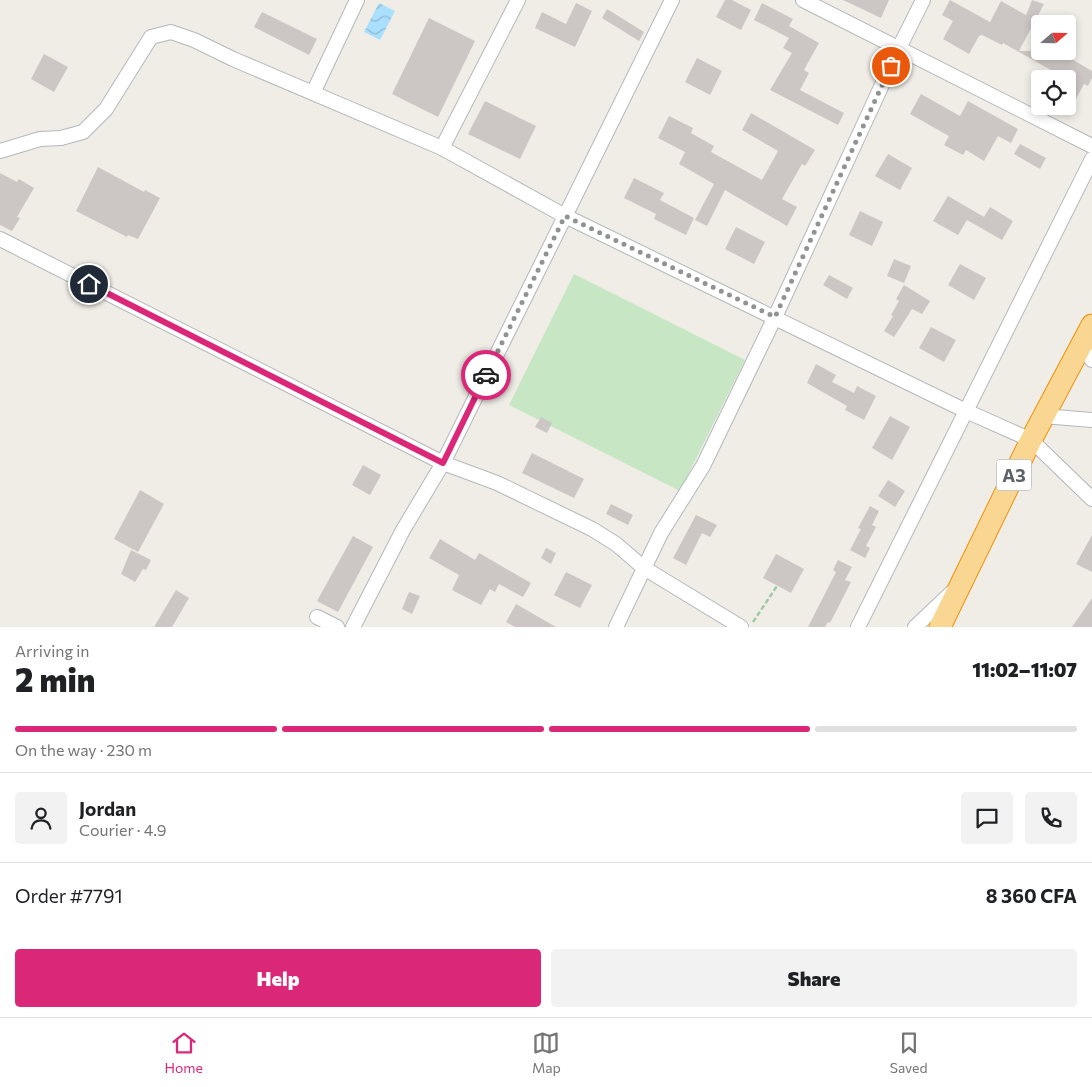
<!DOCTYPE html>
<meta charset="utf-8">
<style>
body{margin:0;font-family:Commissioner,sans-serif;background:#f2f2f2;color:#202124;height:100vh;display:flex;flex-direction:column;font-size:19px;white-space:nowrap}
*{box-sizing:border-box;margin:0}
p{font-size:16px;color:#757577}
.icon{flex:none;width:28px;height:28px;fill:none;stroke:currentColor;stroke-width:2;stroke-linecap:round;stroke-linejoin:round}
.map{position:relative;height:627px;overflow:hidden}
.drawer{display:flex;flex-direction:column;background:#fff;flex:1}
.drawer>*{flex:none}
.needle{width:32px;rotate:70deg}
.fabs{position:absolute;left:1031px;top:15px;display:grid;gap:10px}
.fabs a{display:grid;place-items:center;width:45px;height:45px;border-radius:5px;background:#fff;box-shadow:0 2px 8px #0003;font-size:25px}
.pin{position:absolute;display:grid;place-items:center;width:42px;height:42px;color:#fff;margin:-21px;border:2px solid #fff;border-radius:50%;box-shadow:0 1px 5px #0007}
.courier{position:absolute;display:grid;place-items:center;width:50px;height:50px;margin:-25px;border:4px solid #db2777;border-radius:50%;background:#fff;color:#222;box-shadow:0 1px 6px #0007}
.head em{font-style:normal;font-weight:800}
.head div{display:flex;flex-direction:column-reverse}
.head{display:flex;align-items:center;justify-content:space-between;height:85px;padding:0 15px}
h1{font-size:32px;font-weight:800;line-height:38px}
.bar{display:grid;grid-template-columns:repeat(4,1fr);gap:8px 5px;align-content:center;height:60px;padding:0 15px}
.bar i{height:6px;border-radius:4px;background:#e0e0e0}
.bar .selected{background:#db2777}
.bar p{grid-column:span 4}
.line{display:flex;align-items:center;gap:12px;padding:0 15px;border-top:1px solid #e0e0e0}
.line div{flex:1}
.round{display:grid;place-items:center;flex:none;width:52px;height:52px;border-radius:5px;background:#f2f2f2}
.primary-button{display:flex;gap:10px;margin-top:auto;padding:10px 15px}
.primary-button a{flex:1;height:58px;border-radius:5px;background:#db2777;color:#fff;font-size:20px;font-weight:800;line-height:58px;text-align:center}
.primary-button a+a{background:#f2f2f2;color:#202124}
.tabs{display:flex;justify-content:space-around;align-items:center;height:70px;border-top:1px solid #e0e0e0;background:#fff;font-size:14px;color:#757577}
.tabs a{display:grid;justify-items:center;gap:2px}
.tabs .selected{color:#db2777}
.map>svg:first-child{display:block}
</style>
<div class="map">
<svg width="1092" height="627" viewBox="0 0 1092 627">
<defs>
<pattern id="water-waves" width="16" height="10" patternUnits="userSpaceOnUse" patternTransform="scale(1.25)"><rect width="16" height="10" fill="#aae0fd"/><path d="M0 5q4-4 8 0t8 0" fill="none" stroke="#8eb9d1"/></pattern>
</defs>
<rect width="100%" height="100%" fill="#f0ede7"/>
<path fill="#c7e6c4" d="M574,274l171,86 -65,131 -171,-86z"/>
<path fill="url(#water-waves)" d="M379,3l16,8 -15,29 -16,-8z"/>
<g fill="#ccc7c4">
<path d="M725,0h7l19,10 -10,20 -25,-13z"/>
<path d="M843,0h46l-8,18z"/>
<path d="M950,0l40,22 11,-21 25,14 6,-15 12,4 -25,47h39l34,20v7l-4,8 -4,-2 -16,29v-34h-15l3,-6 -53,-30 -1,2 -20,-10 -3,1 -10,18 -26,-15 10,-18 -11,-6z"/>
<path d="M576,3l16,8 -17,36 -40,-19 7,-16 24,12z"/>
<path d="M762,3l31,16 -4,7 30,17 -15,27 5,3 -9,17 44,23 -6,12 -68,-35 22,-37 -9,-5 6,-10 -35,-18z"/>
<path d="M607,9l37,23 -5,9 -37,-23z"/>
<path d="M262,12l55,27 -8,16 -55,-28z"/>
<path d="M429,18l46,23 -37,76 -46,-23z"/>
<path d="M44,54l24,13 -14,25 -23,-13z"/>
<path d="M697,58l25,13 -12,24 -25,-13z"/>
<path d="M921,94l39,22 8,-15 50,28 -7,14 -13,-7 -14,25 -18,-11 -3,5 -19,-10 5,-9 -39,-22z"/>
<path d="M485,101l51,25 -16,33 -52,-25z"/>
<path d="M751,113l64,37 -10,16 -3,-2 -20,35 15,8 -10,19 -62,-36 -18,36 -12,-6 19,-36 -35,-20 6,-12 -27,-14 11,-22 24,12 -2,5 23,13 -3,6 51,28 16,-29 -36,-21z"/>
<path d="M1020,144l26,14 -6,11 -26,-15z"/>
<path d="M888,154l24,14 -12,22 -25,-14z"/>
<path d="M98,167l46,25 1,-2 15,8 -22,41 -10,-4 -1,2 -51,-26z"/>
<path d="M0,173l17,9 2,-3 15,9 -17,29 3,1 -8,13 -12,-6z"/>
<path d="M634,178l30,15 -4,7 34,18 -8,17 -32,-16 2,-5 -32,-16z"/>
<path d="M948,196l36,21 6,-10 23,14 -11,19 -35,-20 -9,15 -25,-14z"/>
<path d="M860,211l23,11 -11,24 -23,-11z"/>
<path d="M736,227l29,15 -11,22 -29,-15z"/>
<path d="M894,259l17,7 -7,17 -17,-7z"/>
<path d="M960,264l26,14 -12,22 -26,-15z"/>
<path d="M829,275l24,13 -6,11 -24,-14z"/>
<path d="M904,285l26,16 -8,13 -10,-5 -18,28 -10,-6 9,-15 -2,-1 8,-14 -3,-2z"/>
<path d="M931,327l25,13 -12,22 -25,-14z"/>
<path d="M816,364l20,11 -4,7 22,11 3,-7 19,10 -12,24 -19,-10 2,-4 -40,-23z"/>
<path d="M890,416l20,11 -18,33 -20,-12z"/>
<path d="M541,417l11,6 -5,10 -12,-6z"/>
<path d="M532,453l52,26 -10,19 -52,-25z"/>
<path d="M363,465l18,10 -11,20 -18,-10z"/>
<path d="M888,480l17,11 -10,16 -17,-11z"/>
<path d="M140,490l24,14 -26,48 -24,-13z"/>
<path d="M611,504l22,11 -5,10 -22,-11z"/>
<path d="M870,506l9,5 -7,14 4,2 -10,19 4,2 -5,10 -15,-8 11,-21 -3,-1z"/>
<path d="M696,515l21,10 -7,12 -8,-4 -16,32 -13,-7z"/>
<path d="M1092,535v37l-16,-8z"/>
<path d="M353,536l20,11 -35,65 -21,-11z"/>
<path d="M440,539l35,21 4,-7 52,30 -8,14 -24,-13 -4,8 -5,-3 -9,16 -29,-15 7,-15 -30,-17z"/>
<path d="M546,548l10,5 -5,11 -10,-6z"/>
<path d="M131,550l20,10 -5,10 -3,-1 -8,13 -14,-8z"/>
<path d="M776,554l28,15 -13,24 -28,-15z"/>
<path d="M838,560l14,7 -7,13 6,2 -21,41 -2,-1 -3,5h-17l28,-55 -3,-2z"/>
<path d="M566,572l26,13 -12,23 -26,-13z"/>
<path d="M176,590l13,8 -17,29h-18z"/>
<path d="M409,592l11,4 -8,18 -10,-5z"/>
<path d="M1092,598v29h-20z"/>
<path d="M516,604l40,23h-41l-9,-5z"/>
</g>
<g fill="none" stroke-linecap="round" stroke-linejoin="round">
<defs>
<g id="minor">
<path d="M803,0l289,146"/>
<path d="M313,93l44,-93"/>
<path d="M442,148l76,-148"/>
<path d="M0,151l40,-12 21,-1 22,-6 23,-23 45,-72 20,-5 23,8 39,19 209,89 123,68 401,195 65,29 61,59"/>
<path d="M0,239l443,224 54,20 95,46 24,15 28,24 97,59"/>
<path d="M1080,346l12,14"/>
<path d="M1043,416l49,4"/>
<path d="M317,617l20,10"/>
<path d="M353,627l50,-97 40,-67 229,-463"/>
<path d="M616,627l45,-94 42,-67 72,-149 124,-269 24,-48"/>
<path d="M858,627l234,-468"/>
<path d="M915,627l37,-35"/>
</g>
<path id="highway" d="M940,627l91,-187 61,-115"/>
</defs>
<use href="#minor" stroke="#b4b7bb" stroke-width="16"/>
<use href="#highway" stroke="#f09007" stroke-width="23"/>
<path stroke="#9ecaa6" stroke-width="2.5" stroke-dasharray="5 2.5" stroke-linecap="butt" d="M753,622l24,-36"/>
<use href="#minor" stroke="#fff" stroke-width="14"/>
<use href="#highway" stroke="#fad693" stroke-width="21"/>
</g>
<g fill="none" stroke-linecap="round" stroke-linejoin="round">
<path stroke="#919393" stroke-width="5" stroke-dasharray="0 9" d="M486,375l79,-159 210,101 116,-251"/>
<path stroke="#db2777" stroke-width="6" d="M89,284l354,179 43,-88"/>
</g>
<g text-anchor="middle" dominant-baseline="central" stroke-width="5" stroke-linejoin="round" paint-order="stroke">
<rect fill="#fff" stroke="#8e9194" stroke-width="1" x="996.5" y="459.5" width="35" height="31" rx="4"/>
<g font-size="18" font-weight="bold" fill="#5e6266">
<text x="1014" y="475">A3</text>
</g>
</g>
</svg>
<div class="fabs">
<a><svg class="needle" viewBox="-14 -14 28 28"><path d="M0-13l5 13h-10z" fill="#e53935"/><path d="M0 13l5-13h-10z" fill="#757577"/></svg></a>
<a><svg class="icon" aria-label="locate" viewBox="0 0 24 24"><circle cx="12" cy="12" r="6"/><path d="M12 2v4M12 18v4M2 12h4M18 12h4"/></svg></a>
</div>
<div class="pin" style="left:891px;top:66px;background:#ea580c"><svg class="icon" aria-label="bag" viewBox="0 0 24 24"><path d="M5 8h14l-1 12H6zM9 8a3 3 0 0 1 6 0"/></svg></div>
<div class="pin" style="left:89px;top:284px;background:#1f2937"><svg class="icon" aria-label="home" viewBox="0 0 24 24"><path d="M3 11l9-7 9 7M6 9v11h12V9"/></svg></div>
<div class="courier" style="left:486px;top:375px"><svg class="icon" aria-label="car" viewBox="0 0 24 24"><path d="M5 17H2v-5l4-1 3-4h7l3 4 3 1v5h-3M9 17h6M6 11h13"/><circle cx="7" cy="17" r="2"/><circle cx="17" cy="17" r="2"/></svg></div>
</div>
<section class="drawer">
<div class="head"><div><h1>2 min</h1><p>Arriving in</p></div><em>11:02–11:07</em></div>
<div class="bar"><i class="selected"></i><i class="selected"></i><i class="selected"></i><i></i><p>On the way · 230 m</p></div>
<div class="line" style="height:90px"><a class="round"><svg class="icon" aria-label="person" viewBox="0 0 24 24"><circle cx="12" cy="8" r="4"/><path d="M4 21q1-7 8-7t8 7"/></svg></a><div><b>Jordan</b><p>Courier · 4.9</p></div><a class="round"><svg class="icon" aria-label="chat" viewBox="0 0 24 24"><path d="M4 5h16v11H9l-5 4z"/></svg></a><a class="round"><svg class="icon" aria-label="phone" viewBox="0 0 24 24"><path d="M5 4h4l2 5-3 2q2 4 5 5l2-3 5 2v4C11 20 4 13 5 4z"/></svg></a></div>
<div class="line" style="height:65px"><div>Order #7791</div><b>8 360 CFA</b></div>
<div class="primary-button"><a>Help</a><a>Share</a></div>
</section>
<nav class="tabs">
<a class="selected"><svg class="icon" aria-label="home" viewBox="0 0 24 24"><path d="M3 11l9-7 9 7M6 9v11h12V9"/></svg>Home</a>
<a><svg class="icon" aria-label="map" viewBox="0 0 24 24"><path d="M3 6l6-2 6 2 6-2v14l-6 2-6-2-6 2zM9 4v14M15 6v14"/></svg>Map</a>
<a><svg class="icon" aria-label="saved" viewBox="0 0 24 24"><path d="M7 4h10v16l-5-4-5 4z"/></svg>Saved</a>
</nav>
